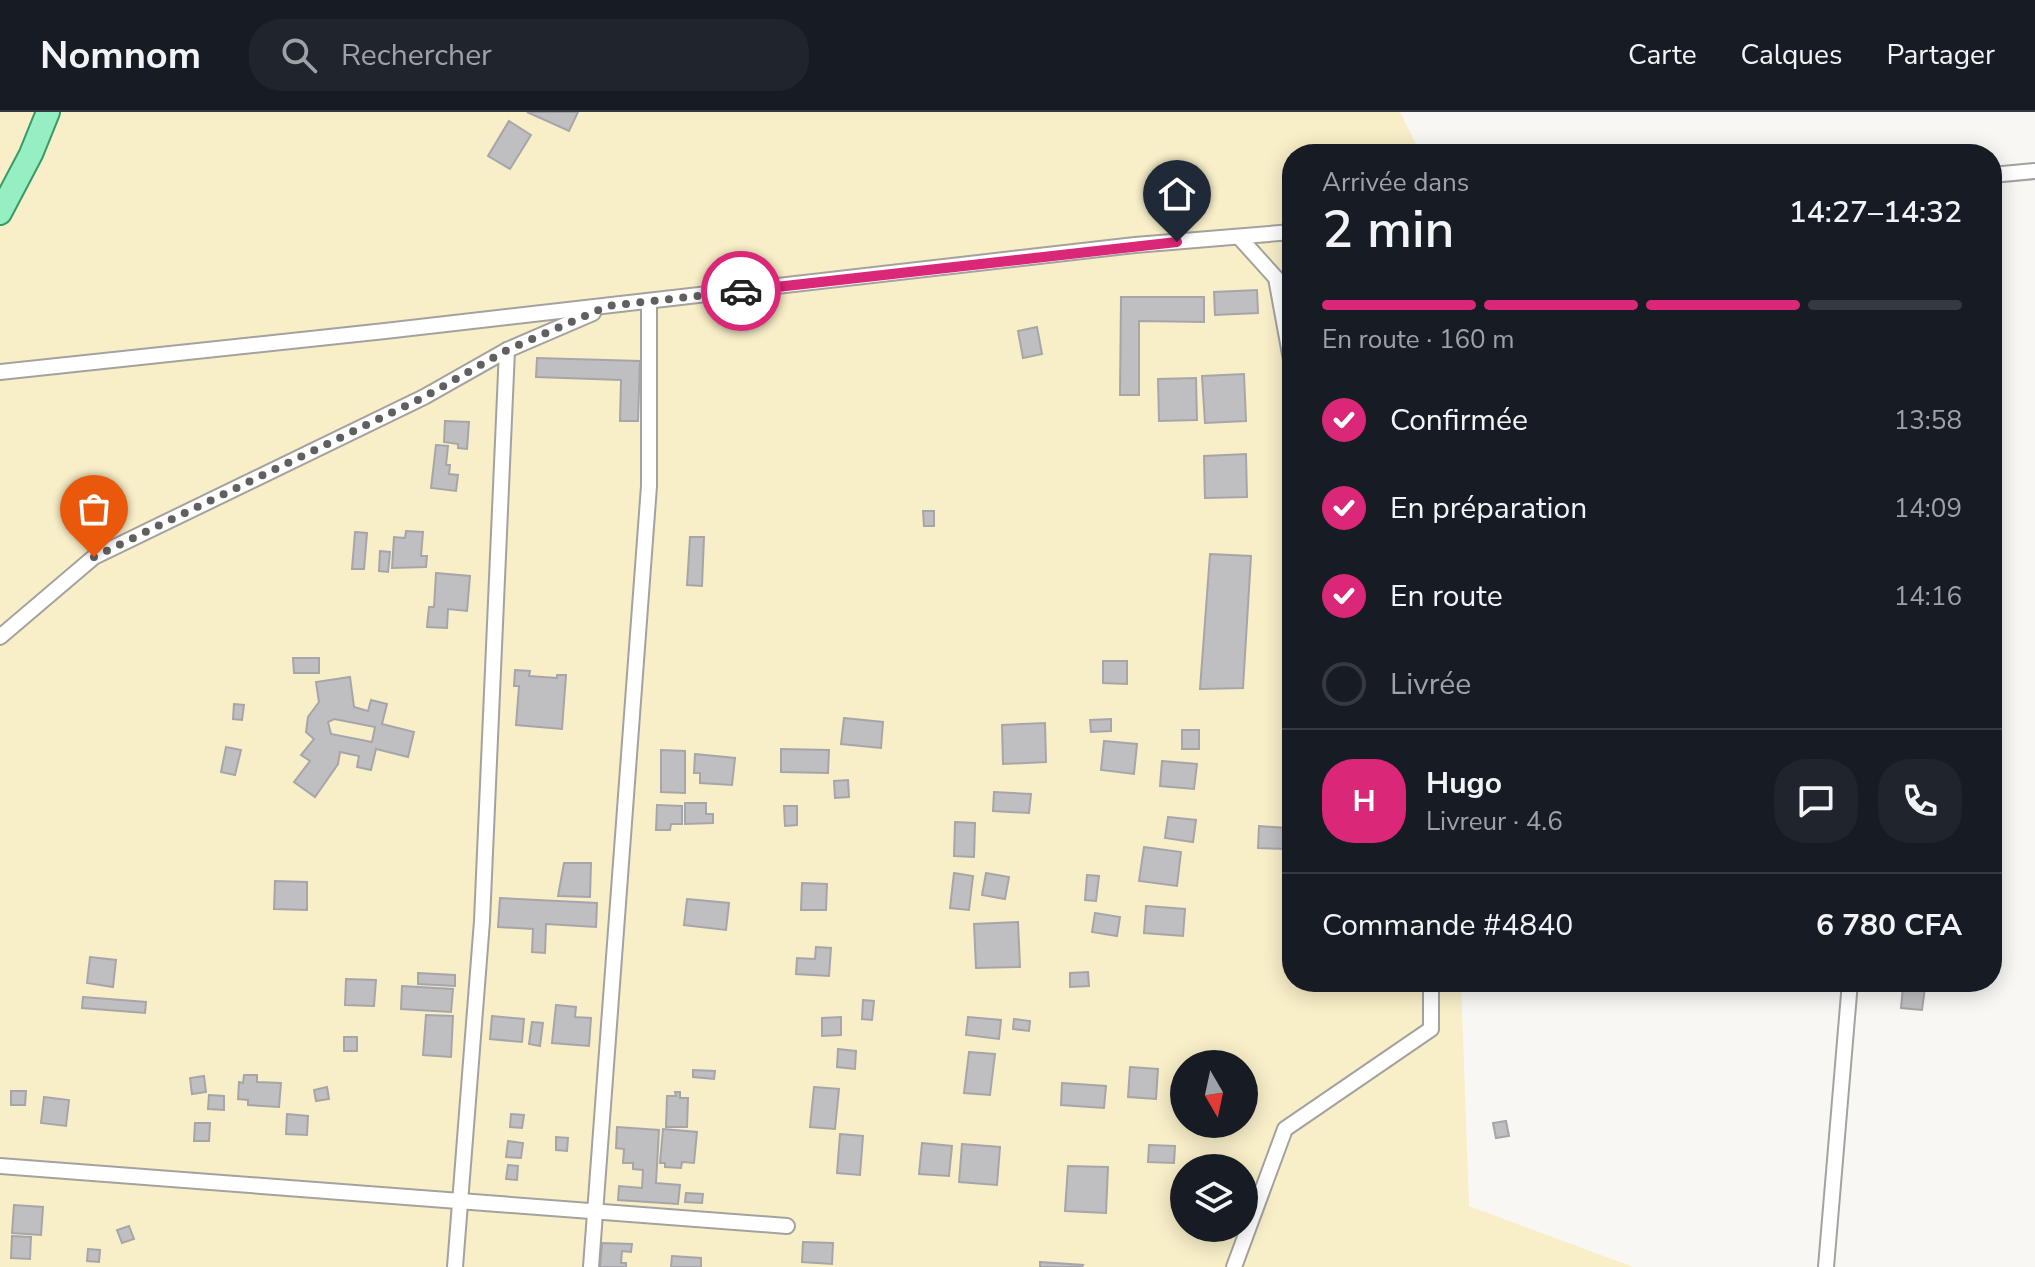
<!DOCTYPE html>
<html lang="fr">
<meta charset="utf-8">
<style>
body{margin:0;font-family:"Nunito Sans",sans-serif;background:#20242c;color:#f1f3f6;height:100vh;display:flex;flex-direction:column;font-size:30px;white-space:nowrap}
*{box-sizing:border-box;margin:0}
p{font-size:26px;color:#9ea1a6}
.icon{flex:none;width:44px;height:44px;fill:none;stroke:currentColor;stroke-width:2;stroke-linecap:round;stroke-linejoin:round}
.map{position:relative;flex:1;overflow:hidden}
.details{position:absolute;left:1282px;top:32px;width:720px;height:848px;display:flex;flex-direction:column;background:#171b24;border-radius:32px;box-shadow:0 4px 20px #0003}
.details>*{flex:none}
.needle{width:52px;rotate:171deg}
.buttons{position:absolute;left:1170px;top:938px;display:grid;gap:16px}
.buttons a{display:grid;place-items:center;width:88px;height:88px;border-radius:50%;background:#171b24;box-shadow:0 4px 20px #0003;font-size:40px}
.pin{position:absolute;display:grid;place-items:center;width:68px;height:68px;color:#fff;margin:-82px -34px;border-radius:50% 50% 50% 0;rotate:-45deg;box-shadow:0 0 8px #0007}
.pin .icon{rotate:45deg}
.courier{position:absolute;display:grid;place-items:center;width:80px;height:80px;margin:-40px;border:6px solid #db2777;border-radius:50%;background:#fff;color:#222;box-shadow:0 2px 10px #0007}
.summary em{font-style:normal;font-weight:600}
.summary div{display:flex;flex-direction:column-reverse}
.summary{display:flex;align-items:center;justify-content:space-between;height:136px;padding:0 40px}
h1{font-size:52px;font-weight:600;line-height:60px}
.bar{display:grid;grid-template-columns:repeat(4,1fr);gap:12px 8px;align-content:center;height:96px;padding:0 40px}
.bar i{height:10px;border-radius:6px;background:#363941}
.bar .on{background:#db2777}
.bar p{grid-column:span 4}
.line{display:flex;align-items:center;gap:20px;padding:0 40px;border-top:2px solid #363941}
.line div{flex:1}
.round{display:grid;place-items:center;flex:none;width:84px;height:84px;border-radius:32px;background:#20242c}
ol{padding:0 40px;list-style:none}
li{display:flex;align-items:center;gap:24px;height:88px}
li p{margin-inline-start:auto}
li .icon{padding:8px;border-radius:50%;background:#db2777;color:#fff;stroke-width:4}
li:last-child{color:#9ea1a6}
li i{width:44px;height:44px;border:4px solid #363941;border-radius:50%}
header{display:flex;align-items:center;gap:48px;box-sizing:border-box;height:112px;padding:0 40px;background:#171b24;border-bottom:2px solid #363941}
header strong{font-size:38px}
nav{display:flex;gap:44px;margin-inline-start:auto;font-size:28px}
.search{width:560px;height:72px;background:#20242c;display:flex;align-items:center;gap:20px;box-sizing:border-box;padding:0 28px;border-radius:32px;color:#9ea1a6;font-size:30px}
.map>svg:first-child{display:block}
</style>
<header>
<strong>Nomnom</strong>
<div class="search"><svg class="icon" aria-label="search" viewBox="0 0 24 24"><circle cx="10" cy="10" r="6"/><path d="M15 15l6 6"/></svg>Rechercher</div>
<nav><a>Carte</a><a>Calques</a><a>Partager</a></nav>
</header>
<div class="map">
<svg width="2035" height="1155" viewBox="0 0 2035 1155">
<rect width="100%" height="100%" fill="#f8f7f4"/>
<path fill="#f8eec8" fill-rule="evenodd" d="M0,0h1400l21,42h-129v828h169l8,224 164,61h-1633zM1184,952h60v60h-60zM1184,1056h60v60h-60z"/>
<g fill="#bfbfc2" stroke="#a6a6aa" stroke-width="2" fill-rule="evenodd">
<path d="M527,0h51l-9,19z"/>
<path d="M509,9l22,14 -21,34 -22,-13z"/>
<path d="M1658,34l1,8h-23l-1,-5z"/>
<path d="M1257,178l1,23 -43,2 -1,-23z"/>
<path d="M1121,185h83v25l-65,-1v74h-19z"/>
<path d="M1037,215l5,27 -19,4 -5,-27z"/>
<path d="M537,246l103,3 -2,60h-18l1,-41 -85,-3z"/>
<path d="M1244,262l2,47 -41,2 -3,-47z"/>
<path d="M1196,266l1,42 -38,1 -1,-42z"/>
<path d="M445,309l24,1 -2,27 -9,-1v-4l-14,-2z"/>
<path d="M436,333l12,1 -2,19h4l-1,9 9,1 -2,16 -25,-3z"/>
<path d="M1246,342l1,43 -42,1 -1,-42z"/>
<path d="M923,399h11v15h-10z"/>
<path d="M406,419l17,1 -2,24h6l-1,11 -34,1 2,-31 11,1z"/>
<path d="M355,420l12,1 -3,36h-12z"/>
<path d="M690,425h14l-2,49 -15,-1z"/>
<path d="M380,439l10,1 -2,20 -9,-1z"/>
<path d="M1210,442l41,2 -8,132 -43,1z"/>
<path d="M436,461l34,3 -3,35 -19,-2 -1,19 -20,-1 2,-20h5z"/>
<path d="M293,546h26v15h-25z"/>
<path d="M1103,549h24v23l-24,-1z"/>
<path d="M515,558l15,1 -1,5 28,2v-3h9l-4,54 -46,-4 3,-39h-5z"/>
<path d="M350,565l4,30 14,4 3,-11 16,4 -5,20 32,8 -6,25 -32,-8 -5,21 -14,-3 2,-11 -19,-4 -2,12 -23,33 -21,-15 16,-21 -9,-6 13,-16 -8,-7 2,-15 11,-15 -3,-20zM334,607l41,8 -3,15 -41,-8 -3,-12z"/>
<path d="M234,592l10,1 -2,15 -9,-1z"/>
<path d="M844,606l39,4 -2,26 -40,-4z"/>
<path d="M1111,607v12l-20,1 -1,-12z"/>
<path d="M1045,611l1,39 -43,2 -1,-39z"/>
<rect x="1182" y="618" width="17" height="19"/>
<path d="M1104,629l33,3 -3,30 -33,-4z"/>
<path d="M226,635l15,3 -6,25 -14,-3z"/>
<path d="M781,637l48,1 -1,23 -47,-1z"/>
<path d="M661,638l24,1v42l-24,-1z"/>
<path d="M695,642l40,4 -3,27 -32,-2v-10h-6z"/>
<path d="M1162,649l35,3 -3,25 -34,-3z"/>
<path d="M848,668l1,17 -14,1 -1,-17z"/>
<path d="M994,680l37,2 -2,19 -36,-2z"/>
<path d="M685,691h21v11h7v9l-28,1z"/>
<path d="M657,693l25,1v18h-11l-1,6h-14z"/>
<path d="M784,694h13v19l-12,1z"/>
<path d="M1168,705l28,3 -3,22 -28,-4z"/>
<path d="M955,710l20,1 -1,34 -20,-1z"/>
<path d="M1259,714l28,2 -1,21 -28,-1z"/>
<path d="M1144,735l37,5 -4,34 -38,-5z"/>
<path d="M564,751h27l-1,34 -32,-1z"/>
<path d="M954,761l19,3 -4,34 -19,-2z"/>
<path d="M986,761l23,4 -4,22 -23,-4z"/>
<path d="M1087,763l12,1 -3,25 -11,-1z"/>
<path d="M275,769l32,1v28l-33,-1z"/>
<path d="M802,771l25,1 -1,26h-25z"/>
<path d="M500,786l97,5 -1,24 -50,-3 -1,29 -13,-1 1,-23 -35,-2z"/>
<path d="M687,787l42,4 -3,27 -42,-5z"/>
<path d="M1146,794l39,3 -2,27 -39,-3z"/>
<path d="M1095,801l25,4 -3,19 -25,-4z"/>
<path d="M1018,810l2,45 -44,1 -2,-44z"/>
<path d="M816,835l15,1 -2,28 -33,-2 1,-16 18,1z"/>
<path d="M90,845l26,3 -3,27 -26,-4z"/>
<path d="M1088,860l1,14 -19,1v-14z"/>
<path d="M418,861l37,2v11l-37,-2z"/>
<path d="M346,867l30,1 -2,26 -29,-1z"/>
<path d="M402,874l51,3 -2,23 -50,-3z"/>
<path d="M1903,874l22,2 -3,22 -21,-2z"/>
<path d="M83,885l63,5 -1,11 -63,-5z"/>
<path d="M863,888l11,1 -2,19 -10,-1z"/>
<path d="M556,893l20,2 -1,10 16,1 -2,28 -37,-3z"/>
<path d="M426,903l27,1 -2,41 -28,-2z"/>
<path d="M492,904l32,3 -2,23 -32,-3z"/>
<path d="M841,905v18l-19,1v-18z"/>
<path d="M968,905l33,3 -2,19 -33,-4z"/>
<path d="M1014,907l16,2 -1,10 -16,-2z"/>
<path d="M532,910l11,1 -3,23 -11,-2z"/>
<rect x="344" y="925" width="13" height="14"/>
<path d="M838,937l18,2 -1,18 -18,-2z"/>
<path d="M969,940l26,2 -5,41 -26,-2z"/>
<path d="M1130,955l28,2 -2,30 -28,-2z"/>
<path d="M693,958l22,1 -1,8 -21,-2z"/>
<path d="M244,963h13v7l24,1 -2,24 -31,-2v-5l-10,-1 1,-17 4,1z"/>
<path d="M204,964l2,16 -14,2 -2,-16z"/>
<path d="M1062,971l44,3 -2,22 -43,-3z"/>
<path d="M327,975l2,12 -13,2 -2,-11z"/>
<path d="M814,975l25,2 -4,40 -25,-2z"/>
<path d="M11,979h15l-1,14h-14z"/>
<path d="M675,980h5v6h8l-1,29h-21l1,-31h9z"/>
<path d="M209,983l15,1v14l-16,-1z"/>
<path d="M44,985l25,3 -3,26 -25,-3z"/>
<path d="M287,1002l21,2 -1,19 -21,-1z"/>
<path d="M511,1002l13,1 -2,13 -12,-1z"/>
<path d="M1506,1009l3,15 -13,2 -3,-15z"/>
<path d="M195,1011h15l-1,18h-15z"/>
<path d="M617,1015l42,3 -3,53 24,2 -2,19 -60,-4 1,-14 23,2 1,-18 -10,-1v-6h-10l1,-14 -8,-1z"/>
<path d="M663,1017l34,3 -3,31 -12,-1 -1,6 -16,-1v-4h-5z"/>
<path d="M840,1022l23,2 -3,39 -23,-2z"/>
<path d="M556,1025l12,1 -1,13 -11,-1z"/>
<path d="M508,1029l15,2 -2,15 -15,-1z"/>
<path d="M922,1031l30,3 -3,30 -30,-2z"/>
<path d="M962,1032l38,3 -3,38 -38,-3z"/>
<path d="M1149,1033l26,1 -1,17 -26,-1z"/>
<path d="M508,1053l10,1 -1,14 -11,-1z"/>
<path d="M1068,1054l40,1 -2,46 -41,-2z"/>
<path d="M686,1081l17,1 -1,9 -17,-1z"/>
<path d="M14,1093l29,2 -2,28 -29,-2z"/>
<path d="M129,1114l5,13 -12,4 -5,-13z"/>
<path d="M12,1124l19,1 -1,22 -19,-1z"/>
<path d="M803,1130l30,1 -1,21 -30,-2z"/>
<path d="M602,1131l30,1 -1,8 -9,-1 -1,12h5v4h-26z"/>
<path d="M88,1137l12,1 -1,12 -12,-1z"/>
<path d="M672,1144l29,2v9h-30z"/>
<path d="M1040,1150l43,3 -1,2h-42z"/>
</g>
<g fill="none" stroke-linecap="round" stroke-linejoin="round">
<defs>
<g id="minor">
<path d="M1992,63l43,-4"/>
<path d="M1239,125l37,41 16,87"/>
<path d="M0,260l385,-41 750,-86 157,-13"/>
<path d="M0,525l94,-80 330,-160 83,-47 86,-37"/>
<path d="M0,1054l787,60"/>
<path d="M455,1155l27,-346 25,-571"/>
<path d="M591,1155l58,-781v-184"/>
<path d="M1234,1155l51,-138 146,-100v-47"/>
<path d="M1826,1155l24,-285"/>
</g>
<path id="primary" d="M0,101l31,-59 17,-42"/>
</defs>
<use href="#minor" stroke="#a3a29e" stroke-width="18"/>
<use href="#primary" stroke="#399969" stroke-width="26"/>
<use href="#minor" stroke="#fff" stroke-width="14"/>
<use href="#primary" stroke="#96efc2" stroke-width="22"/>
</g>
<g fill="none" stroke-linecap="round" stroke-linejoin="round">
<path stroke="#61605e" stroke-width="8" stroke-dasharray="0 14.4" d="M94,445l330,-160 83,-47 101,-44 133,-15"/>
<path stroke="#db2777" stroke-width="10" d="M741,179l436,-49"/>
</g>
</svg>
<div class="buttons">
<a><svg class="needle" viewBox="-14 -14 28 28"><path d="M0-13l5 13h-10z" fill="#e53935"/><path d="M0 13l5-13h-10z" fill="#9ea1a6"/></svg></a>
<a><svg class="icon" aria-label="layers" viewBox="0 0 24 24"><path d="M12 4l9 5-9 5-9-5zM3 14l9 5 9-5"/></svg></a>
</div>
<div class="pin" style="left:94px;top:445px;background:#ea580c"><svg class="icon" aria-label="bag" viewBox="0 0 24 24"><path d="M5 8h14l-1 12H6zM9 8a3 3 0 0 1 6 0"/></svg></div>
<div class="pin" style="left:1177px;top:130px;background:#1f2937"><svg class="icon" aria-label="home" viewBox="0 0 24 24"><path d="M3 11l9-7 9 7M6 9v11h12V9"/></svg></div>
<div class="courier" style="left:741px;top:179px"><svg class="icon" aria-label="car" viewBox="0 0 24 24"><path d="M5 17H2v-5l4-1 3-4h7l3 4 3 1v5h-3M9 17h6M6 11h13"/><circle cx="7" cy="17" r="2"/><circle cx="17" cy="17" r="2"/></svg></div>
<section class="details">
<div class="summary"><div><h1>2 min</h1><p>Arrivée dans</p></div><em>14:27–14:32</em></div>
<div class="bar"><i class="on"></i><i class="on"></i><i class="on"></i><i></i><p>En route · 160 m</p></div>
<ol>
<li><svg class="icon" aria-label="check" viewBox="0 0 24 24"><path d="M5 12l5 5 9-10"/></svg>Confirmée<p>13:58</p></li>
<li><svg class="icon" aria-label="check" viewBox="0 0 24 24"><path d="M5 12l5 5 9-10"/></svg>En préparation<p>14:09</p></li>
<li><svg class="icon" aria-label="check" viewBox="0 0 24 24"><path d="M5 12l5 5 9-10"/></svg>En route<p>14:16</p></li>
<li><i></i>Livrée</li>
</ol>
<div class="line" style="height:144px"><b class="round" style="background:#db2777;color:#fff">H</b><div><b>Hugo</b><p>Livreur · 4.6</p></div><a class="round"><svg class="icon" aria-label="chat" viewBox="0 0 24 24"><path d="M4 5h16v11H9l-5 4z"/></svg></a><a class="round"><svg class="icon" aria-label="phone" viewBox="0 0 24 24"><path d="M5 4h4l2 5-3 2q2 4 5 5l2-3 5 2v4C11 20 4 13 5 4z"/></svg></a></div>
<div class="line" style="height:104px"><div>Commande #4840</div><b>6 780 CFA</b></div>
</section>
</div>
